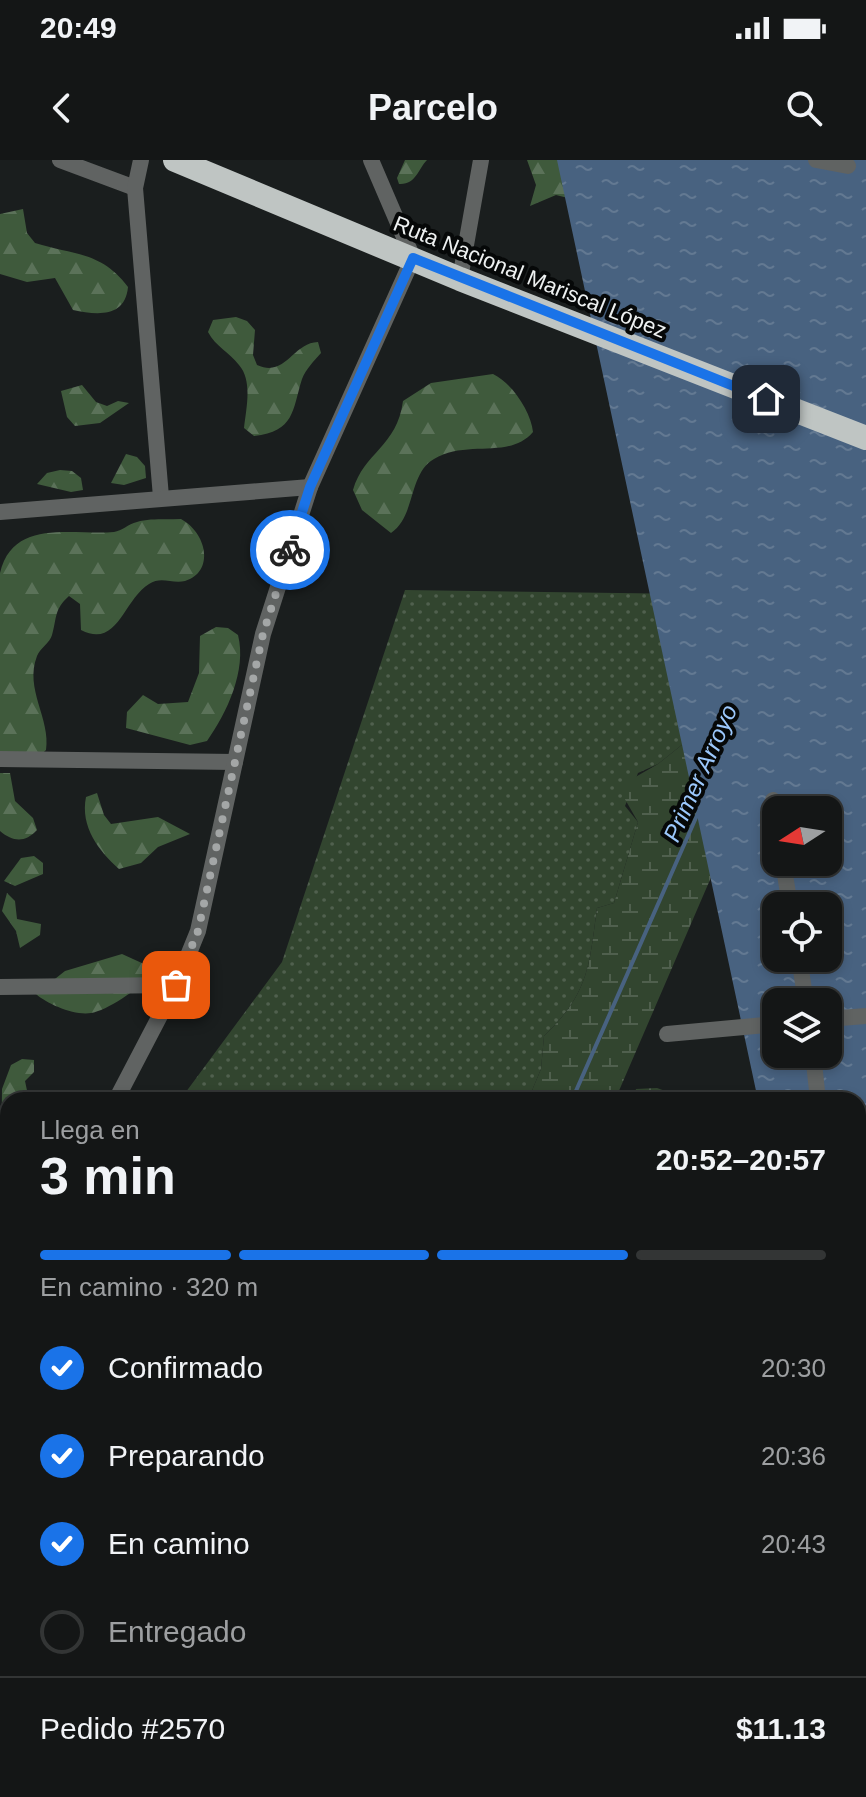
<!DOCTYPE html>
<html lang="es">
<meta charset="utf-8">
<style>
body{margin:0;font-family:Helvetica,sans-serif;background:#1d1f1f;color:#f1f3f6;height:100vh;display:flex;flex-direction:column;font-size:30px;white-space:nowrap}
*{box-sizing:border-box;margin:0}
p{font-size:26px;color:#9d9fa1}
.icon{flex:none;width:44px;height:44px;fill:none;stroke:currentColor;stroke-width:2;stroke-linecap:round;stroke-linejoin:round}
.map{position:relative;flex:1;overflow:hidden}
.side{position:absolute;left:0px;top:932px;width:866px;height:706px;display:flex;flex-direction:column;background:#141616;border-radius:24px 24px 0 0;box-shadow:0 4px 12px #0003,0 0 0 2px #333535}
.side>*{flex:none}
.needle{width:52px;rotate:258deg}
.tools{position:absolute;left:762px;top:636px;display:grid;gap:16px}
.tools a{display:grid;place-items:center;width:80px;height:80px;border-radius:16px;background:#141616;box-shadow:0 4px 12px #0003,0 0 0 2px #333535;font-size:40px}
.pin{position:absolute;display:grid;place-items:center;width:68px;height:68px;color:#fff;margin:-34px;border-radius:16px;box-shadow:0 4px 12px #0006}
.courier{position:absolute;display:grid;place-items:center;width:80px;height:80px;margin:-40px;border:6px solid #1a73e8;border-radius:50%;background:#fff;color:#222;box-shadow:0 2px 10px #0007}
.head em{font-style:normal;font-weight:700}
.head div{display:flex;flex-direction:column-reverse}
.head{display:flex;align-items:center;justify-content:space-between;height:136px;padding:0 40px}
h1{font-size:52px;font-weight:700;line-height:60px}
.bar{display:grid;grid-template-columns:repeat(4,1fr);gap:12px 8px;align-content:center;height:96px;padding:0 40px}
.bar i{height:10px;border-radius:6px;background:#333535}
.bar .active{background:#1a73e8}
.bar p{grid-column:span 4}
.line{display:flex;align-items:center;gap:20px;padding:0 40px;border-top:2px solid #333535}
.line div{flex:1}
ol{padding:0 40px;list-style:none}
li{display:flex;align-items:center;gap:24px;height:88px}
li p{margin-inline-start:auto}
li .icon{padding:8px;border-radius:50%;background:#1a73e8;color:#fff;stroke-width:4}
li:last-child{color:#9d9fa1}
li i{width:44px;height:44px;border:4px solid #333535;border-radius:50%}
.status{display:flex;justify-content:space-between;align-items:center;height:56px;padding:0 40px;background:#141616;direction:ltr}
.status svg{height:22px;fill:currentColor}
header{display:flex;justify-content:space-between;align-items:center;height:104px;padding:0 40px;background:#141616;font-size:36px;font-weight:700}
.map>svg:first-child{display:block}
</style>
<div class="status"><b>20:49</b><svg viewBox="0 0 49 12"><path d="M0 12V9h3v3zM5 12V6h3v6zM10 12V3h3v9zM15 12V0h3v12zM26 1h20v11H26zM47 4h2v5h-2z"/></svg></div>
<header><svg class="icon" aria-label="back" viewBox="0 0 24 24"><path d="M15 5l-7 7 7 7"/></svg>Parcelo<svg class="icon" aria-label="search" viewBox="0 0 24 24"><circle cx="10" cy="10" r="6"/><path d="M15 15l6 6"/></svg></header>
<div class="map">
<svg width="866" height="1637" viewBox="0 0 866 1637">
<defs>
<pattern id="grass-dots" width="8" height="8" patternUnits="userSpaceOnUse" patternTransform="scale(2)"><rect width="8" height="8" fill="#32452f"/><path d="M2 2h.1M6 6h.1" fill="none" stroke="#50604e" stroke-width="1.8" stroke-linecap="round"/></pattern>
<pattern id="forest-firs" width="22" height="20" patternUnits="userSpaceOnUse" patternTransform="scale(2)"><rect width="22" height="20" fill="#3f5a3c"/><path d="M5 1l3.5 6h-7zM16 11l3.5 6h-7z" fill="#5b7259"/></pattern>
<pattern id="wetland-marsh" width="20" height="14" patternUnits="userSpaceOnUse" patternTransform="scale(2)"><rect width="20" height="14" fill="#32452f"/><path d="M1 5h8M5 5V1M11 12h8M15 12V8" fill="none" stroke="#50604e"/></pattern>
<pattern id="water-ripples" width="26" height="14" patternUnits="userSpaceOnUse" patternTransform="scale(2)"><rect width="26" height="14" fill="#486280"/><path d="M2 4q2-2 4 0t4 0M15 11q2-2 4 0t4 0" fill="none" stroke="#637992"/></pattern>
</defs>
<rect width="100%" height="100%" fill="#1a1e1e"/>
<g fill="url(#grass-dots)">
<path d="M405,430l361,5 -58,129 -50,40 -20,9 -13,33 13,16 -24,81 -17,5c-8,59 -8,85 -53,128l-3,33 -13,31h-348l102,-138z"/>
<path d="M8,1162v468h149l3,7h-160v-464z"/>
</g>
<g fill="url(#forest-firs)">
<path d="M405,0h22c-9,9 -11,25 -28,24l-2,-6z"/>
<path d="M527,0h45l8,41 -24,-6 -26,11 6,-21z"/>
<path d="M23,49l4,24 8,10c38,12 66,8 93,44 -3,31 -31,28 -55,23l-18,-32 -28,4 -27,-8v-60z"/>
<path d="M236,157l11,4 8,9 -2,25 4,10c29,13 35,-22 61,-23l3,11c-7,8 -15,16 -19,26 -10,32 -7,52 -48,57l-10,-8c2,-19 9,-47 -5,-63 -10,-13 -23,-18 -31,-33l5,-12z"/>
<path d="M493,214c19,9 38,38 40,58 -24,28 -65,7 -99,27 -26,15 -18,57 -43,74l-29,-23 -9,-20c11,-38 44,-43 50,-89l28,-18z"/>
<path d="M82,225l14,17 11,4 11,-5 11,2 -29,20 -25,3 -8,-9 -6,-26z"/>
<path d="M126,294l11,3 8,9 1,12 -22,7 -13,-2z"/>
<path d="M60,310l12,1 9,7 2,12 -12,2 -34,-8 10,-11z"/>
<path d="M181,359c26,14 34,53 4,62 -13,3 -24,-5 -36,3 -26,16 -31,65 -68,46l-1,-26 -11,-8c-15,13 -12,22 -17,39 -2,8 -12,13 -15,21 -13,33 14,63 9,94l-9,8h-37v-185c13,-56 75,-37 114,-41 8,-1 14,-8 23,-10 13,-4 29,-2 44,-3z"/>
<path d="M216,467l12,1 10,7c9,35 -11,78 -31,106l-17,4 -64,-17 1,-16 16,-17 15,9 30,-2 11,-29 1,-37z"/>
<path d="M0,613h10l5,28 18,17 4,12c-12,13 -24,12 -37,1z"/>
<path d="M97,633l7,22 7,9 47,-7 32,17 -32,13 -17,16 -22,6c-20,-18 -39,-42 -33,-72z"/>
<path d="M34,696l9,7v11l-28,12 -11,-5 17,-23z"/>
<path d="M7,733l8,8 2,18 24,5 -1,11 -20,13 -4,-17 -14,-20z"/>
<path d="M122,794l22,10 5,11c-9,14 -43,36 -58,38 -16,3 -44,-9 -55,-19l29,-23z"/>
<path d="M22,899l12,1v12l-9,9 4,19h-21v151l-8,6 2,-168 9,-24z"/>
</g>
<g fill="url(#wetland-marsh)">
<path d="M708,564l20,114 -113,262h-87l13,-31 3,-33c45,-43 45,-69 53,-128l17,-5 24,-81 -20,-35 40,-23z"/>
<path d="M657,928l25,9v3h-49l3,-11z"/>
<path d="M157,1630h82l1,7h-80z"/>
</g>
<path fill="url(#water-ripples)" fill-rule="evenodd" d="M557,0h309v1441l-8,-37v-464h-100zM776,650h52v52h-52zM776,746h52v52h-52zM776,842h52v52h-52z"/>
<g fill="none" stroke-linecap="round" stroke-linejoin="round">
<g stroke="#486280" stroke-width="4">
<path d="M572,940l126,-287"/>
<path d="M598,1637l4,-7"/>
</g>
<g stroke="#606362" stroke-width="16">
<path d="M60,0l75,28"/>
<path d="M141,0l-6,28 26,309"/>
<path d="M816,0l32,6"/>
<path d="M460,119l21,-119"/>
<path d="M0,352l310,-25"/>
<path d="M0,599l235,3"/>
<path d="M773,640l3,16"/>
<path d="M783,702l7,44"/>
<path d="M799,798l7,44"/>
<path d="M0,827l176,-2"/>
<path d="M828,859l38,-3"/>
<path d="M667,874l109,-10"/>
<path d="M813,894l5,46"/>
<path d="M116,940l60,-115 22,-54 65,-297 47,-147 103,-229 -42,-98"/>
<path d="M858,1163l8,-1"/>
<path d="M858,1485h8"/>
<path d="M394,1630v7"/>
<path d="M702,1630v7"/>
</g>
<path stroke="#bfc5c3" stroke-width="24" d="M175,0l285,119 406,159"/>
</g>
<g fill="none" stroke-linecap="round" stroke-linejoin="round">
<path stroke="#a4a7a7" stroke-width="8" stroke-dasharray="0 14.4" d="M176,825l22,-54 65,-297 27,-84"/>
<path stroke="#1a73e8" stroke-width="10" d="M290,390l20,-63 103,-229 353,141"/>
</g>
<g text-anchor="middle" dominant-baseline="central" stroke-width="8" stroke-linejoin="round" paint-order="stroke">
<g font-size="22" fill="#eef1f1" stroke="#060808">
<text transform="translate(530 117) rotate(22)">Ruta Nacional Mariscal López</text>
</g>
<g font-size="24" font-style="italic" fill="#9cc8fc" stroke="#060808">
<text transform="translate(700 613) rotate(-66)">Primer Arroyo</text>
</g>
</g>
</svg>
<div class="tools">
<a><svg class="needle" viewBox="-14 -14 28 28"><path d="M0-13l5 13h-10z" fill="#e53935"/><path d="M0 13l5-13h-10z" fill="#9d9fa1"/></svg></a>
<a><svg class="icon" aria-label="locate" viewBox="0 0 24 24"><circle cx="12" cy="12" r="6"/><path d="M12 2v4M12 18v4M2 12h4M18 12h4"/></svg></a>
<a><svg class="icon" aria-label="layers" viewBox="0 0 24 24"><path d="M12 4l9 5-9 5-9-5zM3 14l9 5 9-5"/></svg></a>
</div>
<div class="pin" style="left:176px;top:825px;background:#ea580c"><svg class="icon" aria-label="bag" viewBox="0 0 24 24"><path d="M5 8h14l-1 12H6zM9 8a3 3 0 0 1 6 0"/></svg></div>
<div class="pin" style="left:766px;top:239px;background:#1f2937"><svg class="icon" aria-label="home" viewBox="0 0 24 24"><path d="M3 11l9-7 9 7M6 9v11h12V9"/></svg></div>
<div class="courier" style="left:290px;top:390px"><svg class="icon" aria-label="bike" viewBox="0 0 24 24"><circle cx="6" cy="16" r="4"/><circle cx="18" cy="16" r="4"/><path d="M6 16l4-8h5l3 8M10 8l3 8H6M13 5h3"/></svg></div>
<section class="side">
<div class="head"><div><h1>3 min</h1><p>Llega en</p></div><em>20:52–20:57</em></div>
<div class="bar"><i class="active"></i><i class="active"></i><i class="active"></i><i></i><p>En camino · 320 m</p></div>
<ol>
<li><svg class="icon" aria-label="check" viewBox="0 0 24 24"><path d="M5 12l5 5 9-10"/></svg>Confirmado<p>20:30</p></li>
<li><svg class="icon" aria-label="check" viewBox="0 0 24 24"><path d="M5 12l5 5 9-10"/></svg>Preparando<p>20:36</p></li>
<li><svg class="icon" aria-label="check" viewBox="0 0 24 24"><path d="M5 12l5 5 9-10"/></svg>En camino<p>20:43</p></li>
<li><i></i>Entregado</li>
</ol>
<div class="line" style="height:104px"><div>Pedido #2570</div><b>$11.13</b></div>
</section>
</div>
